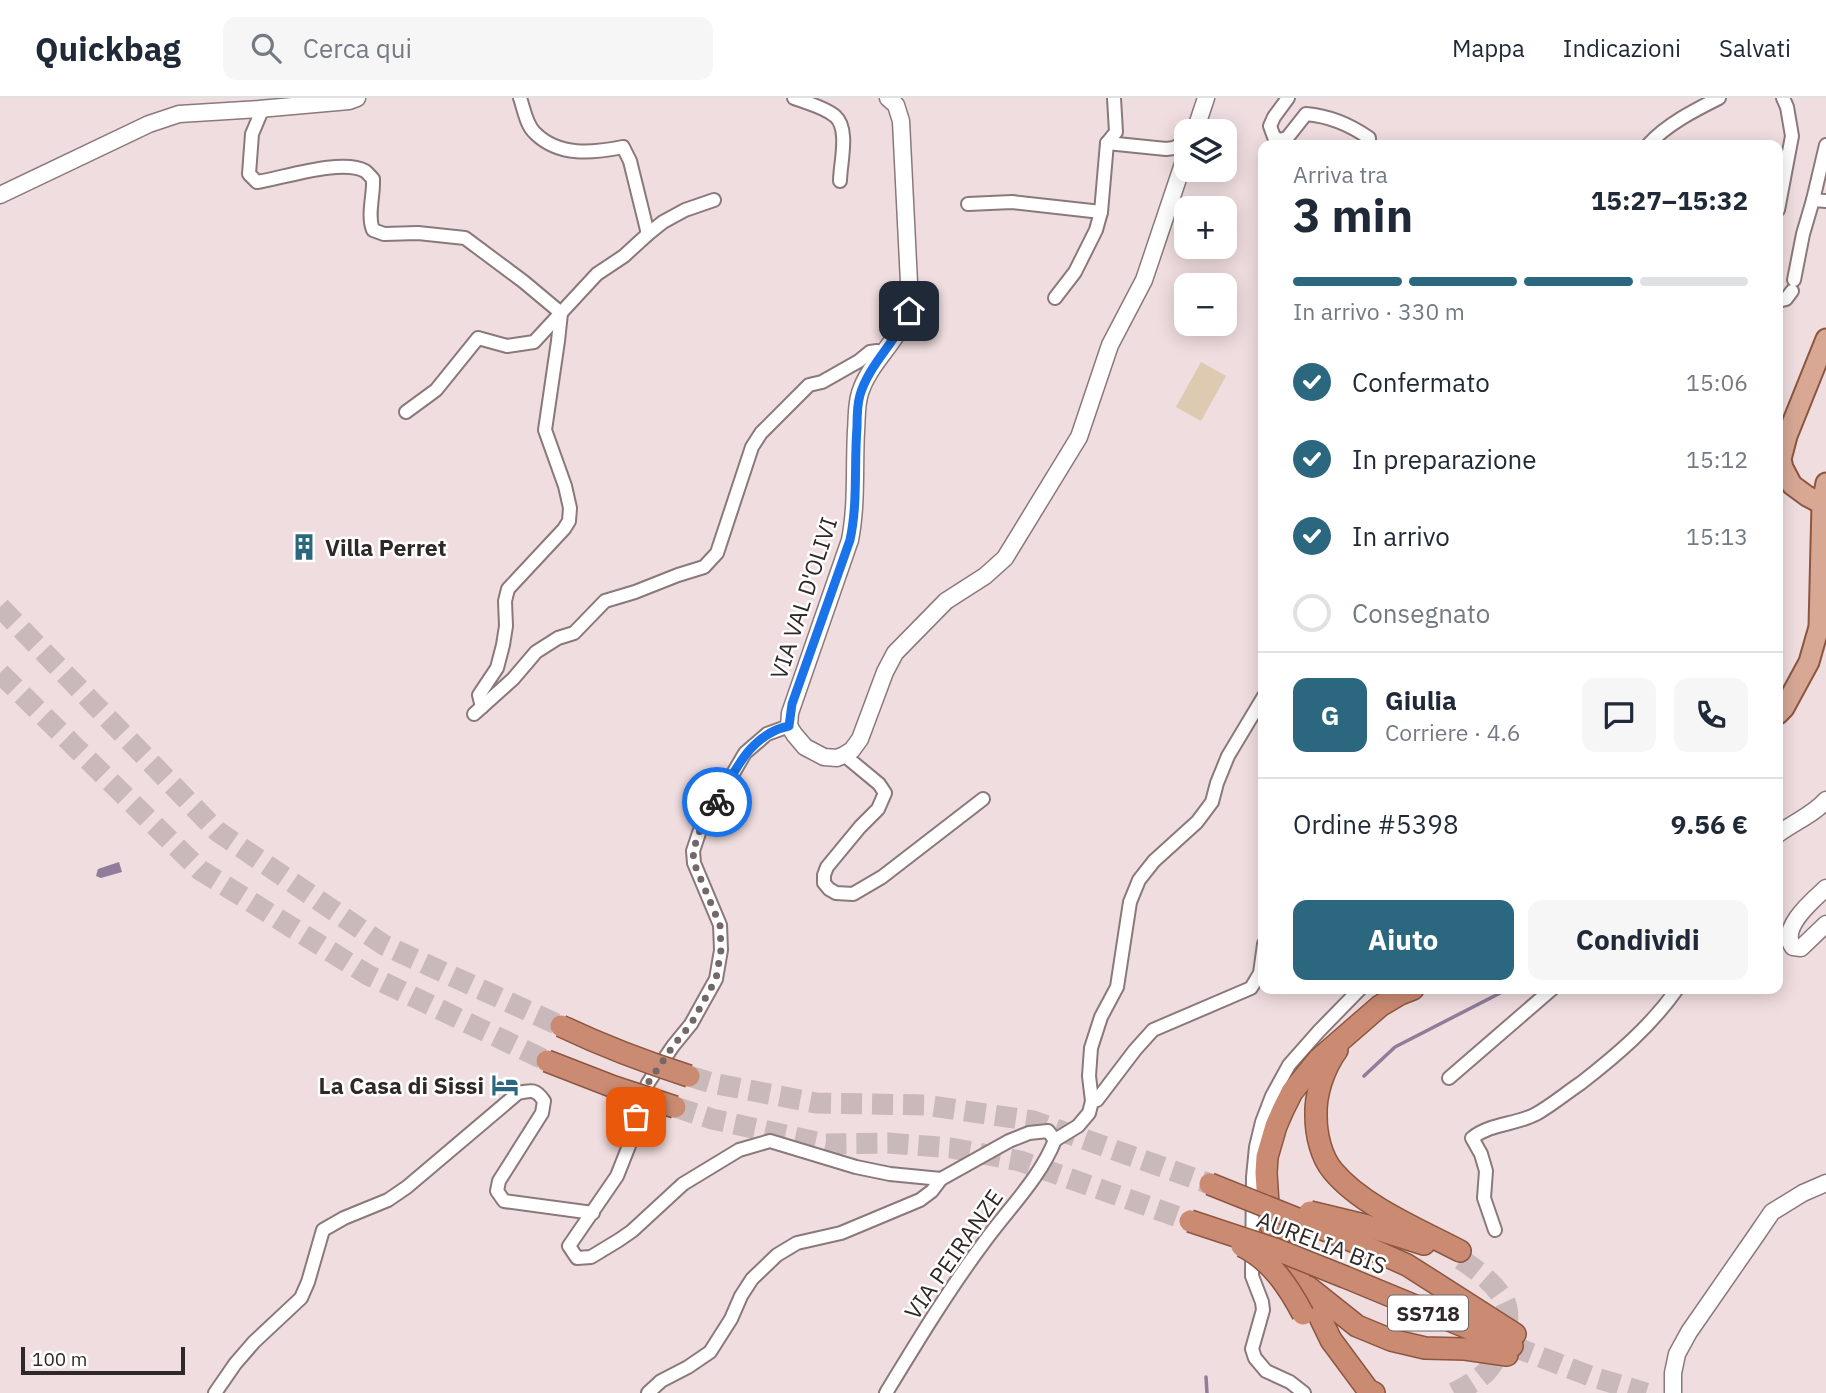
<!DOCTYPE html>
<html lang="it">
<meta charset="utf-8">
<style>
body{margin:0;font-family:"IBM Plex Sans",sans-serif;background:#f6f6f7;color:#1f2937;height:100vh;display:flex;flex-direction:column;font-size:26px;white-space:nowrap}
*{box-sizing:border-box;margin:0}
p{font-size:23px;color:#747a83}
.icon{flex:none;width:38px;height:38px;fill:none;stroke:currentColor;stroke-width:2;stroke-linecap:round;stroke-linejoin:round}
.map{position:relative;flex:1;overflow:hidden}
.drawer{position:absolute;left:1258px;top:42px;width:525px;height:854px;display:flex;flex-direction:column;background:#fff;border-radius:14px;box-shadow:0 4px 18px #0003}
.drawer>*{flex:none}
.tools{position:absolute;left:1174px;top:21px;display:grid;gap:14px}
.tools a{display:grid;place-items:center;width:63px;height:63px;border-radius:14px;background:#fff;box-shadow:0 4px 18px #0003;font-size:35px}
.scale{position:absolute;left:21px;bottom:18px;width:164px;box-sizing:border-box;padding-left:7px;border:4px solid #2f2828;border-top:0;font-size:19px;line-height:24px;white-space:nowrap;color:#2f2828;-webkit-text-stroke:5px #fff;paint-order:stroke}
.pin{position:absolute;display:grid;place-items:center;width:60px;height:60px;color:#fff;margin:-30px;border-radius:14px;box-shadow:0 4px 10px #0006}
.courier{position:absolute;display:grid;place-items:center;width:70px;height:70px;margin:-35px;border:5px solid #1a73e8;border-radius:50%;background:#fff;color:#222;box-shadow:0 2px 9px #0007}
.summary em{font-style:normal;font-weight:700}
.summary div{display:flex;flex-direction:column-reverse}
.summary{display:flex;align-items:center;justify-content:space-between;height:119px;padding:0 35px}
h1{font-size:46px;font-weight:700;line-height:52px}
.bar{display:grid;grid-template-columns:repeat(4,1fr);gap:10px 7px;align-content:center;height:84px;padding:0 35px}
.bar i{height:9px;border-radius:5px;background:#e0e1e3}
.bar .selected{background:#2b687f}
.bar p{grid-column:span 4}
.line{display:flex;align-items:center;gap:18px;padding:0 35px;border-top:2px solid #e0e1e3}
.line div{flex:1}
.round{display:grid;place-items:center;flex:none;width:74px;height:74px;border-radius:14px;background:#f6f6f7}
ol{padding:0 35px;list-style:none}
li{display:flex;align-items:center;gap:21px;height:77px}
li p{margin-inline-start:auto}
li .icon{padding:7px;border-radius:50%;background:#2b687f;color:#fff;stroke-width:4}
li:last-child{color:#747a83}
li i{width:38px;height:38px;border:4px solid #e0e1e3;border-radius:50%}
.primary-button{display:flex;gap:14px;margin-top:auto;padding:14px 35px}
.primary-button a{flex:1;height:80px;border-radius:14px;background:#2b687f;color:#fff;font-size:28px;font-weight:700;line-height:80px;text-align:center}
.primary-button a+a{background:#f6f6f7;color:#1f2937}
header{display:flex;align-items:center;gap:42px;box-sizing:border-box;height:98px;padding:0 35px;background:#fff;border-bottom:2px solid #e0e1e3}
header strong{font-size:33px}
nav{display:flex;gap:38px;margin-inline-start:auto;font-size:24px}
.search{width:490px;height:63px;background:#f6f6f7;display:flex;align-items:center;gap:18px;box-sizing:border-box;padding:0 24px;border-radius:14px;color:#747a83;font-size:26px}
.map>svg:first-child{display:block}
</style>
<header>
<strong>Quickbag</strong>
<div class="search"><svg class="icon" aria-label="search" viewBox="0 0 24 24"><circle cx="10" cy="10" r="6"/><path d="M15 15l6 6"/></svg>Cerca qui</div>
<nav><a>Mappa</a><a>Indicazioni</a><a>Salvati</a></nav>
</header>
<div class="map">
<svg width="1826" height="1295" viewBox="0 0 1826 1295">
<rect width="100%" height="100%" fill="#f0dddf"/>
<path fill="#dec9b1" d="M1201,264l25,14 -25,45 -25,-14z"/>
<path fill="#907c9b" d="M119,764l3,10 -21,6 -5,-2 2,-7z"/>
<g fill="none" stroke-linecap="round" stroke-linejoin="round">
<g stroke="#907c9b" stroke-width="3.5">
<path d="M1364,978l31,-29 113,-58"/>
<path d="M1206,1279l1,16"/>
</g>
<g stroke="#c9b9ba" stroke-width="21" stroke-dasharray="21 10" stroke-linecap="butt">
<path d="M0,509l217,224 167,114 177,81"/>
<path d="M0,575l200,197 168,105 179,86"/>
<path d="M689,978l23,7 104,20 109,2 108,16 177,63"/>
<path d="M675,1009l37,12 114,25 62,-1 63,5 69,13 170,60"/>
<path d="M1512,1248l78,30 56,17"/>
<path d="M1454,1295c11,-6 23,-12 32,-21 14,-14 29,-54 18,-72 -11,-19 -30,-32 -48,-44"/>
</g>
<defs>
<g id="minor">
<path d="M520,0c4,11 6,27 15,35 24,24 58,20 88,14l7,14 18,73"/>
<path d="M794,0c13,5 30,9 41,18 15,13 5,48 5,65"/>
<path d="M1288,0l-14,19 -4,9 4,11 6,3 7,-2 19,-24c24,2 43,10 63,24v7"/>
<path d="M259,11l1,6 -8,19 -3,40 8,8c26,-4 85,-24 108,-11 3,2 5,5 8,8 1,16 -6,36 0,51l11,4 34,-1 47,5 59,44 37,31"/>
<path d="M1107,45l59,6 8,-1 12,-7"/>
<path d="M1648,47c19,-21 47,-35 71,-47"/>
<path d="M1826,47l-13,55 13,1"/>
<path d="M968,106l44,-2 89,10"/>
<path d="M1778,112l14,-74 -5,-29 -4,-9"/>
<path d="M1794,182l9,-46 10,-34"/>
<path d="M1055,200l20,-26 21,-42 5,-18 6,-69 9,-11 -2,-34"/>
<path d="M1778,203l8,-2 6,-8"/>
<path d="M406,314l30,-22 42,-52 29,8 27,-4 63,-68 27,-18 24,-22 15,-12 22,-12 29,-10"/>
<path d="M482,609l-3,-12 18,-27 6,-23 3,-19 -1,-25 3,-12 56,-60 5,-8 1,-13 -5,-22 -20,-56 13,-89 3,-28"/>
<path d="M474,616l39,-35 23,-27 22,-14 16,-5 31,-32 30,-9 43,-17 26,-8 13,-14 35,-106 9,-14 48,-48 13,-3 37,-21 11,-9 7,-1 6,2"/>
<path d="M789,628l-22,8 -22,19 -45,77 -7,21 1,12 26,62 1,25 -5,29 -25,45 -18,22 -25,37 -12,34 -2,16 -17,43 -48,70 8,12 14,-1 28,-17 13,-9 51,-47 56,-34 31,-9 86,26 34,7 51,5 68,-38 20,-8 19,-2 7,9"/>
<path d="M844,657l35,29 6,9 -7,16 -18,18 -33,40 -3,8v8l5,6 7,4 17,1 29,-17 101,-78"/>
<path d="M1449,980l103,-89"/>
<path d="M1092,1003l5,-1 38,-50 18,-20 98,-42 9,-15 4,-29"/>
<path d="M1055,1042l23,-14 11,-13 3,-12 -3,-25 2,-28 10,-31 16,-30 13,-85 9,-22 15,-19 43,-39 15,-20 5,-19 11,-27 36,-60"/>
<path d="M1495,1132l-11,-32 2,-27 -5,-17 -9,-16c19,-15 43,-13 64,-24 16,-9 30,-21 45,-31 36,-28 70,-57 96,-94"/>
<path d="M215,1295l20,-29 19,-22 47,-44 7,-16 15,-52 21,-12 44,-18 19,-13 111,-94c14,-3 18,-4 26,8l-2,12 -43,68 -2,10 7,10 89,12"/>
<path d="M648,1295l13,-12 27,-14 22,-15 21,-33 10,-23 11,-17 25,-24 20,-12 44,-10 79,-33 12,-9 9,-12"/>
<path d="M886,1295c31,-51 63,-104 99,-152 24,-33 55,-63 70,-101"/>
<path d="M1304,1295l-14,-11 -24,-11 -11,-13 -3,-9 11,-39 -1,-8 -10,-26 1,-99 3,-30 6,-25 10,-26 17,-31 30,-34 41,-42"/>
</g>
<g id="tertiary">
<path d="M888,0l8,7 5,16 9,182c-6,35 -40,57 -50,90 -4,12 -3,26 -4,38 -2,37 1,73 -6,109l-60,173 -1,13 5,8 11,13 19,10 13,1 7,-3 8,-5 8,-11 25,-67 10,-19 51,-52 39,-25 20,-18 74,-121 31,-92 34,-65 42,-125"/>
<path d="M1195,33l11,-33"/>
<path d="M0,97l149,-71 30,-10 80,-5 90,-8 8,-3"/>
<path d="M1778,736c16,-12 35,-19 48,-34"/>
<path d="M1826,790c-13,12 -47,40 -33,59l8,1 25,-24"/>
<path d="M1673,1295v-20l4,-19 12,-22 68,-98 15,-22 31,-19 23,-10"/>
</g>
<g id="primary">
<path d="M1822,406l-15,-8 -15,-11 -9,-17 -2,-9 6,-23 39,-97"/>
<path d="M1778,616l6,-6 25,-46 10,-35 3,-123 4,-21"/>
</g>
<g id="trunk">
<path d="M1337,952c-13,18 -22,44 -21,66 0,18 5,41 17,55 29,35 87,59 127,80"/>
<path d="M1364,1127l60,19"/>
<path d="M1360,1146l47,21 108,69"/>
<path d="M1345,1179l167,69"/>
<path d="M1308,1189l49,39 34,14 34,8 40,1 42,6"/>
<path d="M1374,1295l-6,-3 -37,-50 -17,-35 -37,-63 -8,-23 -3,-46 1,-16 9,-31 7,-16 9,-18 27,-33 61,-53 20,-12 13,-5"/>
</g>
</defs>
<use href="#minor" stroke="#8a797a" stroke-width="16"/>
<use href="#tertiary" stroke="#8a797a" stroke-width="19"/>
<use href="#primary" stroke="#8c5641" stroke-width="23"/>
<use href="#trunk" stroke="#8c5641" stroke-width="24"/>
<use href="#minor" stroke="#fff" stroke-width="12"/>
<use href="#tertiary" stroke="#fff" stroke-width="16"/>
<use href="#primary" stroke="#d8a895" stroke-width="19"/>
<use href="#trunk" stroke="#cb8b72" stroke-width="21"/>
<defs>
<g id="trunk-bridge">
<path d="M561,928c42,20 84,36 128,50"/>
<path d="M547,963l67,26 61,20"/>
<path d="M1210,1086l150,60"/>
<path d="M1310,1114l54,13"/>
<path d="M1190,1123l85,28 70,28"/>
<path d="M1242,1148c29,14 46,40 61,68"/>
</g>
</defs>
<use href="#trunk-bridge" stroke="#8c5641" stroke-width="24" stroke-linecap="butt"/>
<use href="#trunk-bridge" stroke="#cb8b72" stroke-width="21"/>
</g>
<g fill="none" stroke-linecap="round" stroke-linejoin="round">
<path stroke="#736768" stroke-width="7" stroke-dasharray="0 12.6" d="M636,1019l12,-34 25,-37 18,-22 25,-45 5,-29 -1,-25 -26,-62 -1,-12 7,-21 17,-28"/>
<path stroke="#1a73e8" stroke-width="9" d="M717,704c18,-31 33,-68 72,-76l3,-22 58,-164c8,-37 4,-75 7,-113 0,-11 0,-22 3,-32 9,-31 37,-54 49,-84"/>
</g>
<defs>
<symbol id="building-bare" viewBox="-9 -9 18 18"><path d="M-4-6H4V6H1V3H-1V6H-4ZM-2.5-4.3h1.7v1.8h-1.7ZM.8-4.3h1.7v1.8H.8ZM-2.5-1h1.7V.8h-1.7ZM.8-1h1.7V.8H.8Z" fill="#2b687f" stroke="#fff" stroke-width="2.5" paint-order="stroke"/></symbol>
<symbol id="hotel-bare" viewBox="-9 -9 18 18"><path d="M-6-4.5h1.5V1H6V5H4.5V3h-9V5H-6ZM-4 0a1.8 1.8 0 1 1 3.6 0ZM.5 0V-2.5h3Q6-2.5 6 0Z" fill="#2b687f" stroke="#fff" stroke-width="2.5" paint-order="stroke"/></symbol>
</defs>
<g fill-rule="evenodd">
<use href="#building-bare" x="285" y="430" width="38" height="38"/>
<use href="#hotel-bare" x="486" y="968" width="38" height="38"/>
</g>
<g text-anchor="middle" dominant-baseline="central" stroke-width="5" stroke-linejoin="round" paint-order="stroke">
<rect fill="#fff" stroke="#6d6868" stroke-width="2" x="1388" y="1197.5" width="80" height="35" rx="5"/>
<g font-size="21" font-weight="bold" fill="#2f2828">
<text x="1428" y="1215">SS718</text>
</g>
<g font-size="23" font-weight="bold" fill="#2f2828" stroke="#fff" text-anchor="start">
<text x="325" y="449">Villa Perret</text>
<text x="484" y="987" text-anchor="end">La Casa di Sissi</text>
</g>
<g font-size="23" fill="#2f2828" stroke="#fff">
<text transform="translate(803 500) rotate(-72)">VIA VAL D'OLIVI</text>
<text transform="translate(1322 1144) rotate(21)">AURELIA BIS</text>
<text transform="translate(953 1156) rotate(-55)">VIA PEIRANZE</text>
</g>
</g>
</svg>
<div class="tools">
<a><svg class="icon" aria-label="layers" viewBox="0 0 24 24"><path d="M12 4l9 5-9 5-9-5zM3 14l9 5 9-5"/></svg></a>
<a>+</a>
<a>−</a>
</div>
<div class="scale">100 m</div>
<div class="pin" style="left:636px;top:1019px;background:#ea580c"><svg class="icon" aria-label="bag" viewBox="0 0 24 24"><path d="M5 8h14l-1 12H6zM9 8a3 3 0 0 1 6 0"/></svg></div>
<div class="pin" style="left:909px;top:213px;background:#1f2937"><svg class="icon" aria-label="home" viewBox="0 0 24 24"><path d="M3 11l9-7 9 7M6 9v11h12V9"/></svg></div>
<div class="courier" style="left:717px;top:704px"><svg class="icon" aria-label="bike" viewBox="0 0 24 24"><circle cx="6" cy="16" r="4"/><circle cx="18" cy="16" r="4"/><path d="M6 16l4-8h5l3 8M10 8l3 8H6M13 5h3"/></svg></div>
<section class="drawer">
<div class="summary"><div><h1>3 min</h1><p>Arriva tra</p></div><em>15:27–15:32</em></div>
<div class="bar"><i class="selected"></i><i class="selected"></i><i class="selected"></i><i></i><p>In arrivo · 330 m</p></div>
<ol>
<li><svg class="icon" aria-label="check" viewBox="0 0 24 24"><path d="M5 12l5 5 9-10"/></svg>Confermato<p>15:06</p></li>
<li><svg class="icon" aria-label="check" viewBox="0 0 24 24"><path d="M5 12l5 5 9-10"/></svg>In preparazione<p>15:12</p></li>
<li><svg class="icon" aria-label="check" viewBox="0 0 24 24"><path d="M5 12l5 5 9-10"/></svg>In arrivo<p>15:13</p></li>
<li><i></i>Consegnato</li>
</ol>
<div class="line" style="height:126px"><b class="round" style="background:#2b687f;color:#fff">G</b><div><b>Giulia</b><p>Corriere · 4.6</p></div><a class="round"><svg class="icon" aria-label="chat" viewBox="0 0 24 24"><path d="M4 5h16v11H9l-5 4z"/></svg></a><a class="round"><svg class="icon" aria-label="phone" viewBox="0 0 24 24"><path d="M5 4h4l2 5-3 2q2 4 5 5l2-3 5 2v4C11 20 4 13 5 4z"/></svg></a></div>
<div class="line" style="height:91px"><div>Ordine #5398</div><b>9.56 €</b></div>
<div class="primary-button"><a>Aiuto</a><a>Condividi</a></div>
</section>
</div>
